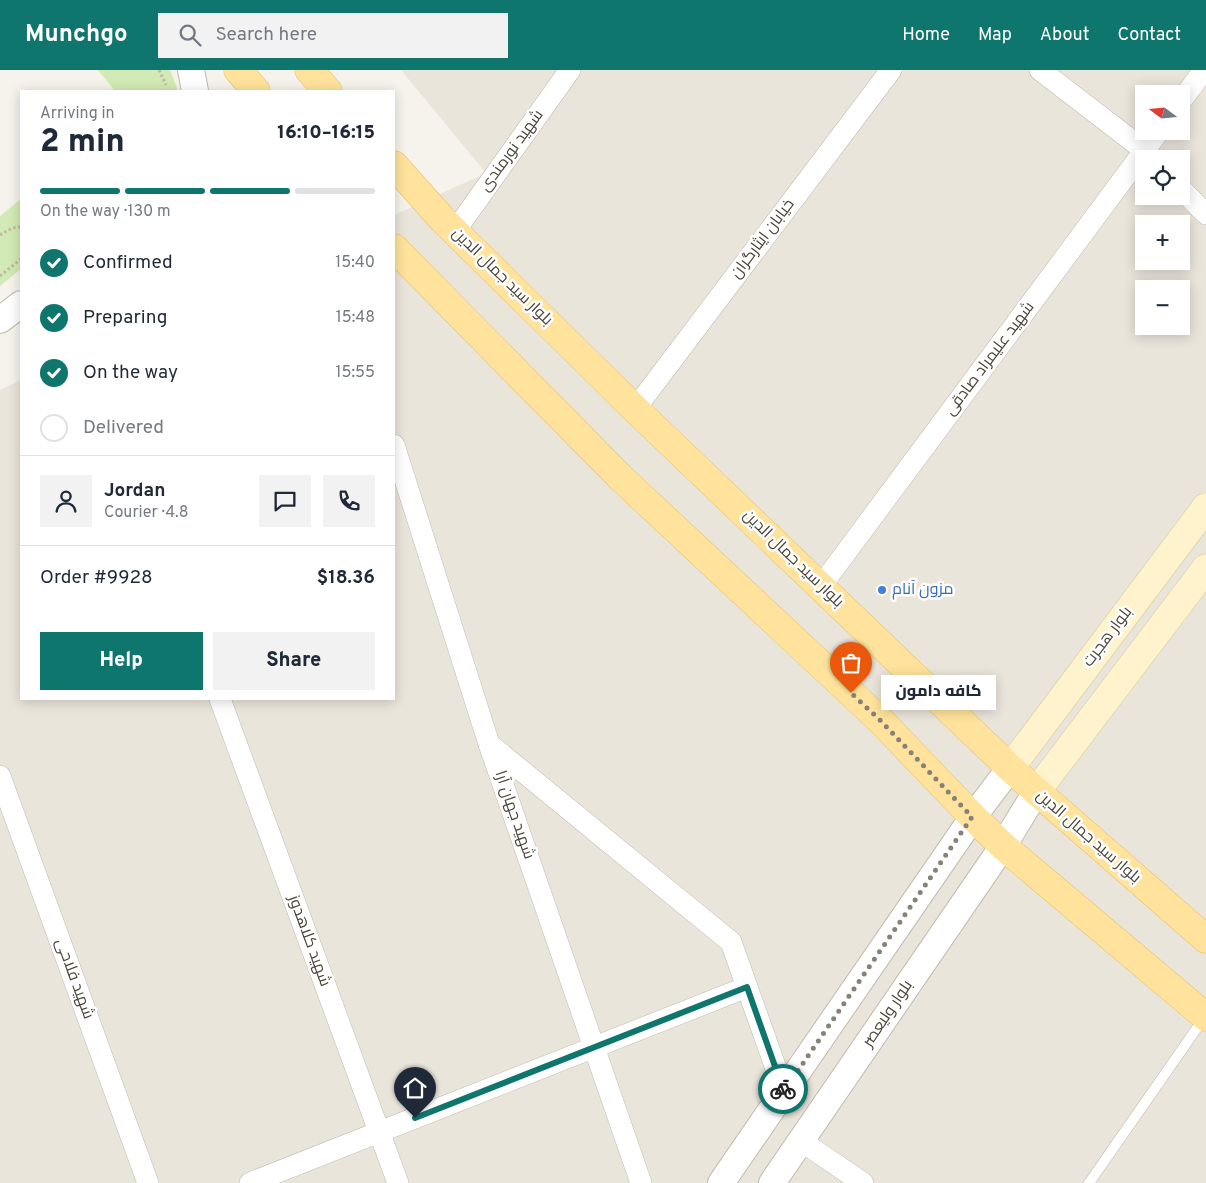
<!DOCTYPE html>
<meta charset="utf-8">
<style>
body{margin:0;font-family:Overpass,Cairo,sans-serif;background:#f2f2f3;color:#1f2937;height:100vh;display:flex;flex-direction:column;font-size:19px;white-space:nowrap}
*{box-sizing:border-box;margin:0}
p{font-size:16px;color:#747a83}
.icon{flex:none;width:28px;height:28px;fill:none;stroke:currentColor;stroke-width:2;stroke-linecap:round;stroke-linejoin:round}
.map{position:relative;flex:1;overflow:hidden}
.panel{position:absolute;left:20px;top:20px;width:375px;height:610px;display:flex;flex-direction:column;background:#fff;border-radius:0px;box-shadow:0 2px 12px #0003}
.panel>*{flex:none}
.needle{width:32px;rotate:286deg}
.controls{position:absolute;left:1135px;top:15px;display:grid;gap:10px}
.controls a{display:grid;place-items:center;width:55px;height:55px;border-radius:0px;background:#fff;box-shadow:0 2px 12px #0003;font-size:25px}
.pin{position:absolute;display:grid;place-items:center;width:42px;height:42px;color:#fff;margin:-51px -21px;border-radius:50% 50% 50% 0;rotate:-45deg;box-shadow:0 0 5px #0007}
.pin .icon{rotate:45deg}
.courier{position:absolute;display:grid;place-items:center;width:50px;height:50px;margin:-25px;border:4px solid #0f766e;border-radius:50%;background:#fff;color:#222;box-shadow:0 1px 6px #0007}
.bubble{position:absolute;height:35px;border-radius:0px;background:#fff;box-shadow:0 2px 12px #0003;font-size:16px;font-weight:800;line-height:35px;text-align:center}
.overview em{font-style:normal;font-weight:800}
.overview div{display:flex;flex-direction:column-reverse}
.overview{display:flex;align-items:center;justify-content:space-between;height:85px;padding:0 20px}
h1{font-size:32px;font-weight:800;line-height:38px}
.bar{display:grid;grid-template-columns:repeat(4,1fr);gap:8px 5px;align-content:center;height:60px;padding:0 20px}
.bar i{height:6px;border-radius:4px;background:#e0e1e3}
.bar .selected{background:#0f766e}
.bar p{grid-column:span 4}
.line{display:flex;align-items:center;gap:12px;padding:0 20px;border-top:1px solid #e0e1e3}
.line div{flex:1}
.round{display:grid;place-items:center;flex:none;width:52px;height:52px;border-radius:0px;background:#f2f2f3}
ol{padding:0 20px;list-style:none}
li{display:flex;align-items:center;gap:15px;height:55px}
li p{margin-inline-start:auto}
li .icon{padding:5px;border-radius:50%;background:#0f766e;color:#fff;stroke-width:4}
li:last-child{color:#747a83}
li i{width:28px;height:28px;border:2px solid #e0e1e3;border-radius:50%}
.cta{display:flex;gap:10px;margin-top:auto;padding:10px 20px}
.cta a{flex:1;height:58px;border-radius:0px;background:#0f766e;color:#fff;font-size:20px;font-weight:800;line-height:58px;text-align:center}
.cta a+a{background:#f2f2f3;color:#1f2937}
header{display:flex;align-items:center;gap:30px;box-sizing:border-box;height:70px;padding:0 25px;background:#0f766e;color:#fff}
header strong{font-size:24px}
nav{display:flex;gap:28px;margin-inline-start:auto;font-size:18px}
.search{width:350px;height:45px;background:#f2f2f3;display:flex;align-items:center;gap:12px;box-sizing:border-box;padding:0 18px;border-radius:0px;color:#747a83;font-size:19px}
.map>svg:first-child{display:block}
</style>
<header>
<strong>Munchgo</strong>
<div class="search"><svg class="icon" aria-label="search" viewBox="0 0 24 24"><circle cx="10" cy="10" r="6"/><path d="M15 15l6 6"/></svg>Search here</div>
<nav><a>Home</a><a>Map</a><a>About</a><a>Contact</a></nav>
</header>
<div class="map">
<svg width="1206" height="1113" viewBox="0 0 1206 1113">
<rect width="100%" height="100%" fill="#f6f3ec"/>
<path fill="#eae5da" fill-rule="evenodd" d="M401,0h805v1113h-1206v-793l21,-10v319h373v-484l92,-42zM1144,24h37v37h-37zM1144,89h37v37h-37zM1144,154h37v37h-37zM1144,219h37v37h-37z"/>
<g fill="#d2eab5">
<path d="M98,0h72l8,21h-63z"/>
<path d="M21,129v70l-21,17v-70z"/>
</g>
<g fill="none" stroke-linecap="round" stroke-linejoin="round">
<defs>
<path id="service" d="M1089,1113l115,-165"/>
<g id="minor">
<path d="M1040,0l104,80 9,9"/>
<path d="M1181,31l23,-31"/>
<path d="M1181,119l25,25"/>
<path d="M455,161l115,-161"/>
<path d="M635,339l256,-339"/>
<path d="M394,375l95,299 152,439"/>
<path d="M821,516l338,-455"/>
<path d="M220,629l178,484"/>
<path d="M489,674l242,198 53,149"/>
<path d="M0,706l148,407"/>
<path d="M801,1071l62,42"/>
<path d="M250,1113l497,-196"/>
</g>
<g id="tertiary">
<path d="M191,0l4,21"/>
<path d="M0,250l21,-16"/>
<path d="M721,1113l252,-366 37,-49"/>
<path d="M772,1113l231,-337 33,-54"/>
</g>
<g id="secondary">
<path d="M1010,698l196,-261"/>
<path d="M1036,722l170,-224"/>
</g>
<g id="primary">
<path d="M238,0l18,21"/>
<path d="M309,0l19,21"/>
<path d="M394,95l49,55 192,189 375,359 196,171"/>
<path d="M394,178l226,229 260,243 93,97 30,29 203,171"/>
</g>
</defs>
<use href="#service" stroke="#c2bbae" stroke-width="11"/>
<use href="#minor" stroke="#c2bbae" stroke-width="22"/>
<use href="#tertiary" stroke="#c2bbae" stroke-width="28"/>
<use href="#secondary" stroke="#d6c79b" stroke-width="29"/>
<use href="#primary" stroke="#e6c16a" stroke-width="29"/>
<g stroke="#c4b79f" stroke-width="3" stroke-dasharray="2.5 2.5" stroke-linecap="butt">
<path d="M159,0l7,15"/>
<path d="M0,165l12,-7 9,-1"/>
<path d="M0,206l21,-17"/>
</g>
<use href="#service" stroke="#fff" stroke-width="10"/>
<use href="#minor" stroke="#fff" stroke-width="21"/>
<use href="#tertiary" stroke="#fff" stroke-width="26"/>
<use href="#secondary" stroke="#fff3cd" stroke-width="28"/>
<use href="#primary" stroke="#ffe39c" stroke-width="28"/>
</g>
<g fill="none" stroke-linecap="round" stroke-linejoin="round">
<path stroke="#878178" stroke-width="5" stroke-dasharray="0 9" d="M783,1019l1,2 188,-274 -92,-97 -29,-27"/>
<path stroke="#0f766e" stroke-width="6" d="M415,1048l332,-131 36,102"/>
</g>
<circle fill="#3f7fe0" stroke="#fff" stroke-width="2" cx="882" cy="520" r="5"/>
<g text-anchor="middle" dominant-baseline="central" stroke-width="5" stroke-linejoin="round" paint-order="stroke">
<g font-size="16" fill="#4b4439" stroke="#fff">
<text transform="translate(512 81) rotate(-54)">شهید نورمندی</text>
<text transform="translate(763 169) rotate(-53)">خیابان ایثارگران</text>
<text transform="translate(502 207) rotate(44)">بلوار سید جمال الدین</text>
<text transform="translate(990 289) rotate(-53)">شهید علیمراد صادقی</text>
<text transform="translate(793 489) rotate(44)">بلوار سید جمال الدین</text>
<text transform="translate(1108 567) rotate(-53)">بلوار هجرت</text>
<text transform="translate(514 745) rotate(71)">شهید جهان آرا</text>
<text transform="translate(1088 767) rotate(41)">بلوار سید جمال الدین</text>
<text transform="translate(309 871) rotate(70)">شهید کلاهدوز</text>
<text transform="translate(74 909) rotate(70)">شهید فلاحی</text>
<text transform="translate(888 944) rotate(-56)">بلوار ولیعصر</text>
</g>
<g font-size="16" fill="#366cbe" stroke="#fff" text-anchor="start">
<text x="892" y="520">مزون آنام</text>
</g>
</g>
</svg>
<div class="controls">
<a><svg class="needle" viewBox="-14 -14 28 28"><path d="M0-13l5 13h-10z" fill="#e53935"/><path d="M0 13l5-13h-10z" fill="#747a83"/></svg></a>
<a><svg class="icon" aria-label="locate" viewBox="0 0 24 24"><circle cx="12" cy="12" r="6"/><path d="M12 2v4M12 18v4M2 12h4M18 12h4"/></svg></a>
<a>+</a>
<a>−</a>
</div>
<div class="pin" style="left:851px;top:623px;background:#ea580c"><svg class="icon" aria-label="bag" viewBox="0 0 24 24"><path d="M5 8h14l-1 12H6zM9 8a3 3 0 0 1 6 0"/></svg></div>
<div class="pin" style="left:415px;top:1048px;background:#1f2937"><svg class="icon" aria-label="home" viewBox="0 0 24 24"><path d="M3 11l9-7 9 7M6 9v11h12V9"/></svg></div>
<div class="courier" style="left:783px;top:1019px"><svg class="icon" aria-label="bike" viewBox="0 0 24 24"><circle cx="6" cy="16" r="4"/><circle cx="18" cy="16" r="4"/><path d="M6 16l4-8h5l3 8M10 8l3 8H6M13 5h3"/></svg></div>
<div class="bubble" style="left:881px;top:605px;width:115px">کافه دامون</div>
<section class="panel">
<div class="overview"><div><h1>2 min</h1><p>Arriving in</p></div><em>16:10–16:15</em></div>
<div class="bar"><i class="selected"></i><i class="selected"></i><i class="selected"></i><i></i><p>On the way · 130 m</p></div>
<ol>
<li><svg class="icon" aria-label="check" viewBox="0 0 24 24"><path d="M5 12l5 5 9-10"/></svg>Confirmed<p>15:40</p></li>
<li><svg class="icon" aria-label="check" viewBox="0 0 24 24"><path d="M5 12l5 5 9-10"/></svg>Preparing<p>15:48</p></li>
<li><svg class="icon" aria-label="check" viewBox="0 0 24 24"><path d="M5 12l5 5 9-10"/></svg>On the way<p>15:55</p></li>
<li><i></i>Delivered</li>
</ol>
<div class="line" style="height:90px"><a class="round"><svg class="icon" aria-label="person" viewBox="0 0 24 24"><circle cx="12" cy="8" r="4"/><path d="M4 21q1-7 8-7t8 7"/></svg></a><div><b>Jordan</b><p>Courier · 4.8</p></div><a class="round"><svg class="icon" aria-label="chat" viewBox="0 0 24 24"><path d="M4 5h16v11H9l-5 4z"/></svg></a><a class="round"><svg class="icon" aria-label="phone" viewBox="0 0 24 24"><path d="M5 4h4l2 5-3 2q2 4 5 5l2-3 5 2v4C11 20 4 13 5 4z"/></svg></a></div>
<div class="line" style="height:65px"><div>Order #9928</div><b>$18.36</b></div>
<div class="cta"><a>Help</a><a>Share</a></div>
</section>
</div>
